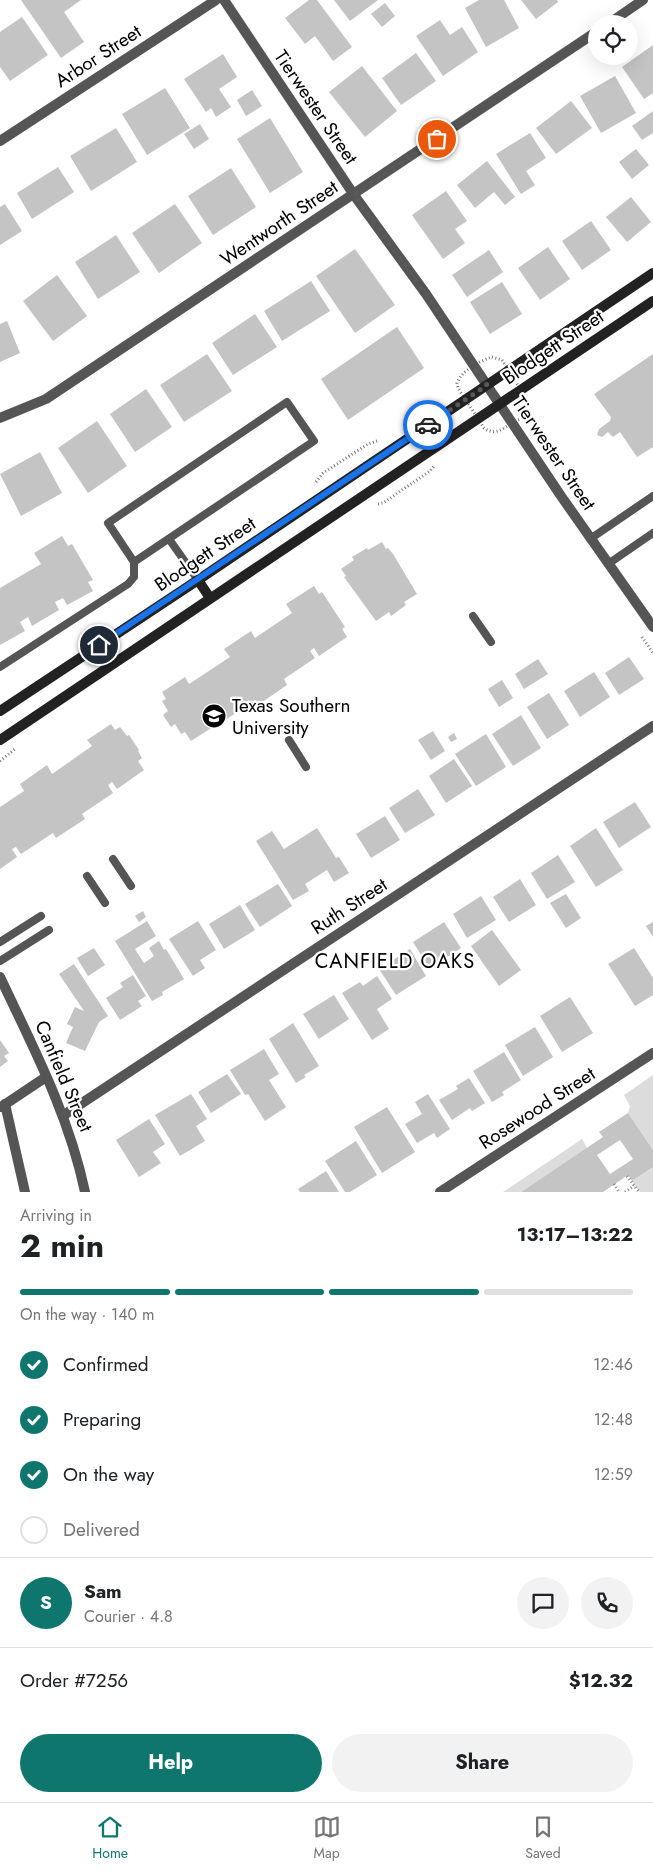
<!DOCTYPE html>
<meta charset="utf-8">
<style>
body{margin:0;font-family:Jost,sans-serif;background:#f2f2f2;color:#202124;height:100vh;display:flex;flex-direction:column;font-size:19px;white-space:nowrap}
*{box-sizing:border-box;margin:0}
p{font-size:16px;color:#757577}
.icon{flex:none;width:28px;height:28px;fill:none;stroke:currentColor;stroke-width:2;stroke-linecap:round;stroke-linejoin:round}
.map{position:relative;height:1192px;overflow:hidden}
.details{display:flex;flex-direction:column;background:#fff;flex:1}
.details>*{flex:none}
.buttons{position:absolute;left:588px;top:15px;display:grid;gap:10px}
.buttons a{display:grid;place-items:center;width:50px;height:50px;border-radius:50%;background:#fff;box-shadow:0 5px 20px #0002;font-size:25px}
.pin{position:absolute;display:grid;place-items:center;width:42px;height:42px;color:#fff;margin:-21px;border:2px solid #fff;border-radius:50%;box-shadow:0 1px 5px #0007}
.courier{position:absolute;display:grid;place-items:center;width:50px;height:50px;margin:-25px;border:4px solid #1a73e8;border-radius:50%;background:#fff;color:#222;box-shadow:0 1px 6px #0007}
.head em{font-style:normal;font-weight:700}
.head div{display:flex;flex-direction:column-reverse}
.head{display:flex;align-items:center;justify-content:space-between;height:85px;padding:0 20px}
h1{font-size:32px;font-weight:700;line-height:38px}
.bar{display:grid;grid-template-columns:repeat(4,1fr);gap:8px 5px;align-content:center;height:60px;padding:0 20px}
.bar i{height:6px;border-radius:4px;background:#e0e0e0}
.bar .on{background:#0f766e}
.bar p{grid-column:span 4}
.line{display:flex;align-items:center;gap:12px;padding:0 20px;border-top:1px solid #e0e0e0}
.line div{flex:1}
.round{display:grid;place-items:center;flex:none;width:52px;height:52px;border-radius:26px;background:#f2f2f2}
ol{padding:0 20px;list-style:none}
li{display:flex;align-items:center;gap:15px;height:55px}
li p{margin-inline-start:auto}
li .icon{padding:5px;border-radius:50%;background:#0f766e;color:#fff;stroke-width:4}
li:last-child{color:#757577}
li i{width:28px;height:28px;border:2px solid #e0e0e0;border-radius:50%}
.action{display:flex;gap:10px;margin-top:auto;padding:10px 20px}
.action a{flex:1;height:58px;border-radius:30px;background:#0f766e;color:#fff;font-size:20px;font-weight:700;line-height:58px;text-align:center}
.action a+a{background:#f2f2f2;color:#202124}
.tabs{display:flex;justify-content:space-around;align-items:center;height:70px;border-top:1px solid #e0e0e0;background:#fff;font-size:14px;color:#757577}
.tabs a{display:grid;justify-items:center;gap:2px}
.tabs .on{color:#0f766e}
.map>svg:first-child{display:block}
</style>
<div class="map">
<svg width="653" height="1192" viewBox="0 0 653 1192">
<rect width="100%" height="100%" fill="#fff"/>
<g fill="#dcdcdc">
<path d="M653,1075v75l-25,-37 2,-7 -6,-11z"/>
<path d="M582,1139l5,9 -66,44h-18z"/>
<path d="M653,1167v25h-13l-8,-11z"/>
</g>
<g fill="#c4c4c4" fill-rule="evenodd">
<path d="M21,0h60l-17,12 20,30 -23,16z"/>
<path d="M309,0h8l35,47 -19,14 -18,-25 -10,8 -20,-26z"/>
<path d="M334,0h44l-28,21z"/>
<path d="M479,0h25l15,28 -33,19 -21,-39z"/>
<path d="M521,0h36l1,2 -22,17z"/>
<path d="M385,3l10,13 -13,11 -11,-13z"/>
<path d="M22,17l26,38 -38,26 -10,-14v-35z"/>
<path d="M440,20l10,15 12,-8 16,25 -35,24 -27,-40z"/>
<path d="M653,45v48l-9,6 -22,-32z"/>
<path d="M416,53l20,28 -35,24 -19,-27z"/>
<path d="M223,54l14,23 -18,12 12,18 -15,10 -5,-9 -5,4 -22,-33z"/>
<path d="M362,66l35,45 -32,26 -36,-45z"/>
<path d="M615,76l21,37 -35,20 -21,-37z"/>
<path d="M165,88l25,40 -43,27 -25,-41z"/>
<path d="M252,90l10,16 -16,10 -9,-16z"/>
<path d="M571,101l21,27 -36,26 -20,-26z"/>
<path d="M653,111v22l-11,7 -10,-14z"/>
<path d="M270,118l33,54 -33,21 -33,-54z"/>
<path d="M200,124l9,15 -15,10 -10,-15z"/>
<path d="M116,128l21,34 -46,29 -21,-35z"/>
<path d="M530,133l16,25 -20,13 9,14 -14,9 -25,-40z"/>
<path d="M636,149l13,16 -17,14 -13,-17z"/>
<path d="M487,161l28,36 -10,8 -11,-13 -19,16 -18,-23z"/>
<path d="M58,167l16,25 -42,27 -15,-26z"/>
<path d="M231,168l25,39 -43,28 -25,-39z"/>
<path d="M446,191l21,30 -12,8 10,14 -22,16 -31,-44z"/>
<path d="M631,197l20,25 -24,20 -21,-25z"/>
<path d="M5,204l17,27 -22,14v-38z"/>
<path d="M175,204l27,39 -43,30 -27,-40z"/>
<path d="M591,221l20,29 -29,20 -20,-29z"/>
<path d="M116,235l24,37 -42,27 -23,-37z"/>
<path d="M548,247l22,32 -30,21 -22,-32z"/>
<path d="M355,249l40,56 -40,28 -39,-57z"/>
<path d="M489,250l14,22 -36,25 -15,-22z"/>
<path d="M57,275l30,41 -34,25 -30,-40z"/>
<path d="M311,281l19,30 -48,30 -18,-30z"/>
<path d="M502,282l20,32 -32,20 -20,-32z"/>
<path d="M255,314l22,33 -44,28 -21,-32z"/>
<path d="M7,321l13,32 -20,9v-38z"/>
<path d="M397,327l27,41 -76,52 -27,-41z"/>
<path d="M207,354l25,37 -48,31 -24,-37z"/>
<path d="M653,354v93l-16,10 -17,-25 -7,5 -5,-5 -6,5 -5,-2 2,-6 11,-8 1,-4 -17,-23z"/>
<path d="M146,389l26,38 -37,25 -25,-38z"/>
<path d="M97,421l30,45 -39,27 -30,-45z"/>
<path d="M40,452l22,41 -41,23 -21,-42z"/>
<path d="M62,536l6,10 4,-2 21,36 -5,2 5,9 -26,14 -4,-7 -8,4 4,8 -27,16 -4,-9 -8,5 5,9 -25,14v-57l41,-24 -7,-11z"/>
<path d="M382,542l4,7 2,-1 5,6 24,40 -13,8 2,3 -15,11 -2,-4 -13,9 -32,-44 2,-1 -5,-7 13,-9 -2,-3 15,-9 1,2z"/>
<path d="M314,586l5,8 3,-2 23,35 -3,2 5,8 -28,19 -5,-8 -4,3 5,7 -31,21 3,6 -29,20 -3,-5 -31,21 -5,-8 -5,3 5,7 -28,18 -6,-9 -4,2 -6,-10 -4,3 -8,-12 5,-4 -6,-10 4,-2 -4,-7 23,-15 4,7 41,-27 -6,-8 27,-18 4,7 37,-25 -6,-9z"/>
<path d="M629,657l15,22 -25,16 -14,-22z"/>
<path d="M538,659l10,15 -24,15 -9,-15z"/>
<path d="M594,672l16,25 -30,20 -16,-26z"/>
<path d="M502,680l11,18 -14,9 -11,-18z"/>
<path d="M549,693l20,32 -22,14 -20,-32z"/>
<path d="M521,715l20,33 -28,18 -21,-32z"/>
<path d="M111,724l4,6 5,-3 7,9 2,-1 10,15 -1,1 4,7 -4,3 6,9 -27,19 -5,-7 -4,3 5,8 -31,21 3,5 -29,19 -3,-5 -32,21 -5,-7 -4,2 5,8 -17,12v-62l24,-16 -4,-7 27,-19 5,9 40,-28 -5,-6z"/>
<path d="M433,731l12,20 -14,9 -13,-20z"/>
<path d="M454,733l3,6 -6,3 -3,-5z"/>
<path d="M486,734l20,33 -30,19 -21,-32z"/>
<path d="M454,759l18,27 -26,17 -17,-27z"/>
<path d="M418,789l17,26 -30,18 -16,-25z"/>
<path d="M635,802l16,25 -32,21 -16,-26z"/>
<path d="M385,816l15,24 -29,18 -15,-24z"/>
<path d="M317,828l19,30 3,-1 10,16 -15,9 -7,-12 -22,14 4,7 -16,9 -37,-59 16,-10 12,18z"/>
<path d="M596,828l27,42 -27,17 -26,-41z"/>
<path d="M558,855l17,27 -28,17 -16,-26z"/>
<path d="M520,879l16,26 -27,17 -16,-25z"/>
<path d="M278,884l14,22 -32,21 -15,-23z"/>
<path d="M566,894l15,24 -15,10 -16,-25z"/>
<path d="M481,896l15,24 -29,18 -14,-24z"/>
<path d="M240,905l15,25 -31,19 -15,-25z"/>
<path d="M143,911l3,6 -7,5 -4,-6z"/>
<path d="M147,921l9,15 -21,13 9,14 10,-7 -5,-8 10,-7 5,9 2,-1 18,30 -22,13 1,3 -11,6 -37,-60z"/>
<path d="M198,921l18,29 -16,10 5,8 -12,8 -24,-37z"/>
<path d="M444,922l17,26 -31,21 -17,-27z"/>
<path d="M653,922v15l-7,-11z"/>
<path d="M492,930l29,40 -22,16 -28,-40z"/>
<path d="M94,948l11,17 -17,11 -11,-18z"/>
<path d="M634,948l19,30v17l-18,11 -27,-42z"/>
<path d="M410,949l16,27 -30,19 -17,-26z"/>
<path d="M74,964l34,52 -9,6 -14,29 -19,-8 7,-16 -6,-3 8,-17 9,4 -25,-37z"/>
<path d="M133,975l13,21 -8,5 4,5 -22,14 -14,-22 17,-11 -3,-4z"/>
<path d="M377,976l15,23 -15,10 12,20 -17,11 -30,-47 18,-11 3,4z"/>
<path d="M334,995l15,24 -30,20 -16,-25z"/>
<path d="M570,997l23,36 -31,19 -22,-36z"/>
<path d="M293,1023l26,43 -15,9 2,2 -10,6 -27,-44z"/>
<path d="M535,1027l18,30 -30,19 -18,-31z"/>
<path d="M0,1040l9,13 -5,3 4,5 -8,6z"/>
<path d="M264,1049l15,25 -10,6 17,27 -21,14 -17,-27 -3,1 -15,-25z"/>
<path d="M504,1052l17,28 -19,12 2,3 -12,7 -19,-31z"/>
<path d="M227,1074l14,20 -30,19 -13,-21z"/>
<path d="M469,1078l16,25 -13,8 -2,-3 -18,12 -13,-20 19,-11 -2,-3z"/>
<path d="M191,1094l16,25 -11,7 9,15 -25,15 -25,-41z"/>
<path d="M428,1094l22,35 -13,9 -3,-5 -17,10 -12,-19 17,-10 -7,-12z"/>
<path d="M387,1107l28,45 -33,21 -28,-46z"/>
<path d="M628,1113l25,37v17l-21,14 -4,-6 -25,17h-82l82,-55 -4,-5zM620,1140l13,19 -23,15 -13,-19z"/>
<path d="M149,1119l16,25 -12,8 8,11 -22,14 -23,-37z"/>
<path d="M356,1141l21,34 -27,17h-5l-20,-31z"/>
<path d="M326,1171l13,21h-39l-2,-3z"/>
</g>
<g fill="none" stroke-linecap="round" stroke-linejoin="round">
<g stroke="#777" stroke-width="3" stroke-dasharray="1 2.5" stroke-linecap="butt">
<path d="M492,357l10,3 25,40c1,5 1,11 -3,16 -2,3 -7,4 -11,6 -10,7 -18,14 -29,6l-26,-40 -1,-5c5,-13 23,-22 35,-26z"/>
<path d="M316,482l7,-9 45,-29 9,-3"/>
<path d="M378,504l5,-1 47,-32 4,-5"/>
<path d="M642,637l11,16"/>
<path d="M0,761l15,-12"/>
<path d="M627,1176l12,16"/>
<path d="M614,1184l5,8"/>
<path d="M625,1192l9,-6"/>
</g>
<g stroke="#555" stroke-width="8">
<path d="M287,402l27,39 -180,121 -26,-39z"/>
<path d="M169,539l29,41"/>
<path d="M590,539l63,-43"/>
<path d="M608,564l45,-31"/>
<path d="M473,616l18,26"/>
<path d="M0,667l128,-83 6,-7v-15"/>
<path d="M289,740l17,27"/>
<path d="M113,859l18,27"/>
<path d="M87,876l18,27"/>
<path d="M0,942l41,-26"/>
<path d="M0,961l49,-31"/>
</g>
<g stroke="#555" stroke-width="10">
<path d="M608,24l35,-24"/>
<path d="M0,141l216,-141"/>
<path d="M0,418l46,-19 550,-367"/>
<path d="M0,977c33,70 69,138 85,215"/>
<path d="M5,1104l20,88"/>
<path d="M1,1107l45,-30"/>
<path d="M64,1115l589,-389"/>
<path d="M440,1192l213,-139"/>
</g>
<path stroke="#555" stroke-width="10" d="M224,0l130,195 72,99 135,202 92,131"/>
<g stroke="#222" stroke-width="10">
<path d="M198,580l12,18"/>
<path d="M0,711l198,-131 455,-307"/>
<path d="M0,740l653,-439"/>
</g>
</g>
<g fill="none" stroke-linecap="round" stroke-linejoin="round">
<path stroke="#595959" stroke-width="5" stroke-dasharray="0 9" d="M428,425l59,-40 -61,-91 -72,-99 83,-56"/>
<path stroke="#1a73e8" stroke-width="6" d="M99,645l329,-220"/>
</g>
<defs>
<symbol id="university-disc" viewBox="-11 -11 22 22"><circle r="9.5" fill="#000" stroke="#fff"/><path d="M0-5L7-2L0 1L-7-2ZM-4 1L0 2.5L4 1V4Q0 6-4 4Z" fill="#fff"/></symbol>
</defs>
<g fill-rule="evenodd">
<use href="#university-disc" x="200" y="702" width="28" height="28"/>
</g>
<g text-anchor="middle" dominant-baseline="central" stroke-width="4.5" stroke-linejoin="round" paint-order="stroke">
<g font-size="19" fill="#000" stroke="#fff">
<text transform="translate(98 56) rotate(-33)">Arbor Street</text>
<text transform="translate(316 107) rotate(56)">Tierwester Street</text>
<text transform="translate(279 223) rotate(-34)">Wentworth Street</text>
<text transform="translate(553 347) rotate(-34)">Blodgett Street</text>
<text transform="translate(554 453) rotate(56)">Tierwester Street</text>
<text transform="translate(205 554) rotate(-34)">Blodgett Street</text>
<text transform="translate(349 906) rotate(-33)">Ruth Street</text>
<text transform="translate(64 1076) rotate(67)">Canfield Street</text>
<text transform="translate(537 1108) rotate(-33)">Rosewood Street</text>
</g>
<g font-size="19" fill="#000" stroke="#fff" text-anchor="start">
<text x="232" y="705">Texas Southern<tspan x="232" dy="22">University</tspan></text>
</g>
<g font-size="20" letter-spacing="1" fill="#000" stroke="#fff">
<text x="395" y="961">CANFIELD OAKS</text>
</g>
</g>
</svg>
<div class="buttons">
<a><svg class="icon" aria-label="locate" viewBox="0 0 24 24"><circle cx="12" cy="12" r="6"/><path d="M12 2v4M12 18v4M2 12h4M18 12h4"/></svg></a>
</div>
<div class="pin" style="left:437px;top:139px;background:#ea580c"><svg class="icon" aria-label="bag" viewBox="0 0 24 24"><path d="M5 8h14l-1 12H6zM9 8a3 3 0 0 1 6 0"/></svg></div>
<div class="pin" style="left:99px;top:645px;background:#1f2937"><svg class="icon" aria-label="home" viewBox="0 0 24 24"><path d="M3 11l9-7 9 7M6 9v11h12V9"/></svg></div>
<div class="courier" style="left:428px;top:425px"><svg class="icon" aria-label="car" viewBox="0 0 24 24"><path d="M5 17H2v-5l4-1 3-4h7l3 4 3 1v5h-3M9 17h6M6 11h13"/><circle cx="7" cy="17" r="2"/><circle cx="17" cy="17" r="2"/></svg></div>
</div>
<section class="details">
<div class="head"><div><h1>2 min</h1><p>Arriving in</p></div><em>13:17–13:22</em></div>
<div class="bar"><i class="on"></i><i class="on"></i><i class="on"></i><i></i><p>On the way · 140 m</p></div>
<ol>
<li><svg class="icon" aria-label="check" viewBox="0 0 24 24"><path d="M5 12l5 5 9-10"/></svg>Confirmed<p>12:46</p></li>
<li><svg class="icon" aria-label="check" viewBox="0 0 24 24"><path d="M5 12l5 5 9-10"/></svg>Preparing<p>12:48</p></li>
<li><svg class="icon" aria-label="check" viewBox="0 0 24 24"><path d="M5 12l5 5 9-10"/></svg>On the way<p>12:59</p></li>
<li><i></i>Delivered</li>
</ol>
<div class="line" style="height:90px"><b class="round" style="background:#0f766e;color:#fff">S</b><div><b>Sam</b><p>Courier · 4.8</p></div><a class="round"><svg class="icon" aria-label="chat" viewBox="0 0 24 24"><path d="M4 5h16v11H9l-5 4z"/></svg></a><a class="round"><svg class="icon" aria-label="phone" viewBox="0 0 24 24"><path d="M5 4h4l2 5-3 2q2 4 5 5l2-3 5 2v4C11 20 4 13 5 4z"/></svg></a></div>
<div class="line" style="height:65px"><div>Order #7256</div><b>$12.32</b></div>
<div class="action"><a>Help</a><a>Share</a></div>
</section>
<nav class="tabs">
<a class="on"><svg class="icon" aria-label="home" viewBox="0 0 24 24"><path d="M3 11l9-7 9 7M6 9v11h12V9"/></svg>Home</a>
<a><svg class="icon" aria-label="map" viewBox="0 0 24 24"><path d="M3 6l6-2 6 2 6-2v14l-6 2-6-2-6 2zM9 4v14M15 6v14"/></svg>Map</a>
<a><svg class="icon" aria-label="saved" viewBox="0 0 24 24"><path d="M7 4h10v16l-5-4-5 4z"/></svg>Saved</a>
</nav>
